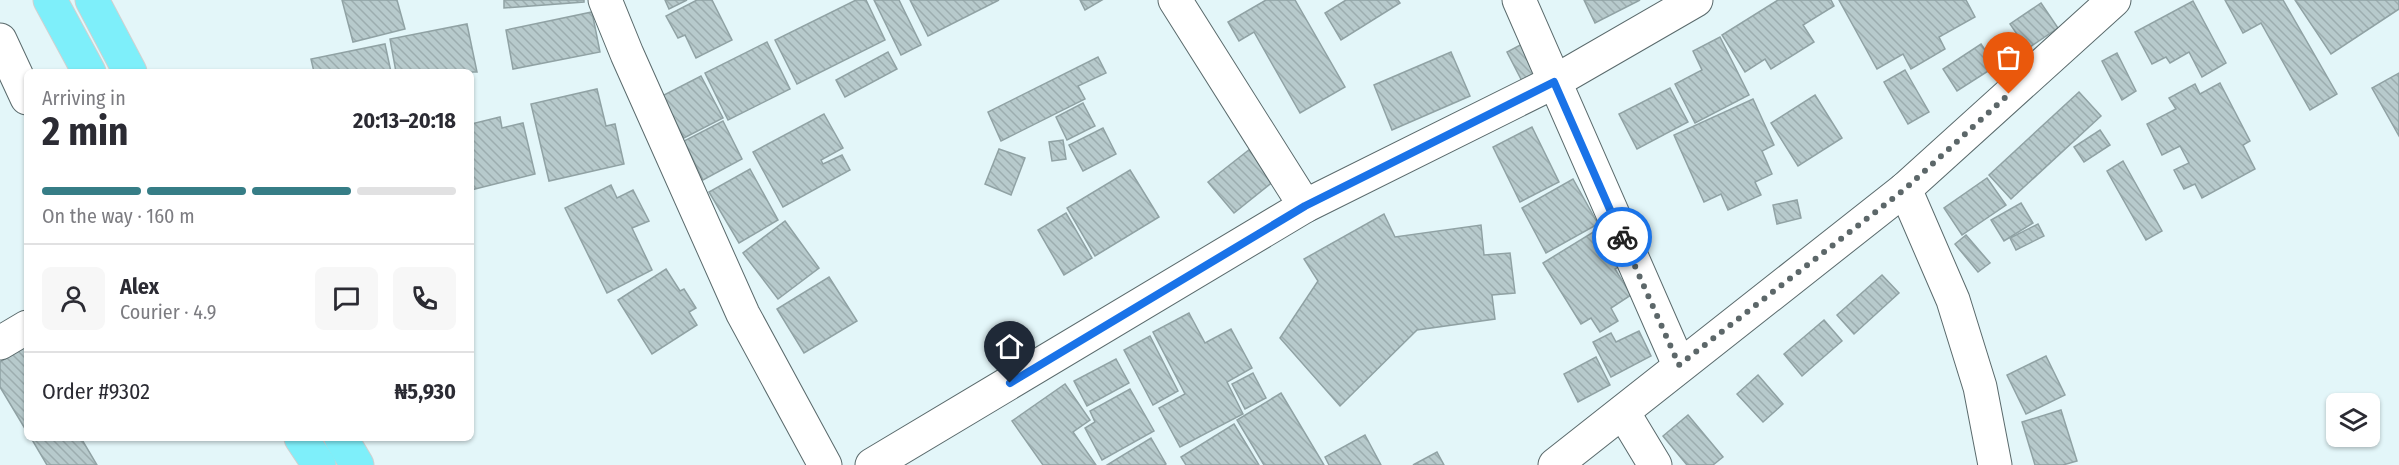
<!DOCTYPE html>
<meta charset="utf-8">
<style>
body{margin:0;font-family:"Fira Sans Condensed",sans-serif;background:#f7f7f7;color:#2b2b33;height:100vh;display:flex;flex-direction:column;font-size:22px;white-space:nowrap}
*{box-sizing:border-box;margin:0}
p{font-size:20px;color:#7c7c81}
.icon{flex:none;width:33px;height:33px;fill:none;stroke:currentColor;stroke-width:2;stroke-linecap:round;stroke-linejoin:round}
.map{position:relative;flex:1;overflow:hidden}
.side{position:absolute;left:24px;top:69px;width:450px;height:372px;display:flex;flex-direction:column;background:#fff;border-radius:9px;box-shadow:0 2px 4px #0004}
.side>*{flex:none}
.controls{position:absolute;left:2326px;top:393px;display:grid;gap:12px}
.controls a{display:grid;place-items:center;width:54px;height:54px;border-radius:9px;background:#fff;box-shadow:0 2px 4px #0004;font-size:30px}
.pin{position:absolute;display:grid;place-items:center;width:51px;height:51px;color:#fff;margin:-62px -26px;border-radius:50% 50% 50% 0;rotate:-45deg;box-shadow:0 0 6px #0007}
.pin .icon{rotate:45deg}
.courier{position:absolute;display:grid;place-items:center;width:60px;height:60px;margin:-30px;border:4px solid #1a73e8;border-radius:50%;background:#fff;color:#222;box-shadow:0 2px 8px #0007}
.overview em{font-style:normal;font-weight:700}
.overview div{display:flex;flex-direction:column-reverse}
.overview{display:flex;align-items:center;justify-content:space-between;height:102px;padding:0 18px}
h1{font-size:39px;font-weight:700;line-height:45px}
.bar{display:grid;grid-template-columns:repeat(4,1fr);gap:9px 6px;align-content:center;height:72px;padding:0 18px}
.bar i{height:8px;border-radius:4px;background:#e1e1e2}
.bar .active{background:#367d86}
.bar p{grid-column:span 4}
.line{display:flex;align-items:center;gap:15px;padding:0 18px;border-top:2px solid #e1e1e2}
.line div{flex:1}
.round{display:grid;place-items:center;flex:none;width:63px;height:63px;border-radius:9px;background:#f7f7f7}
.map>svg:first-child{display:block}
</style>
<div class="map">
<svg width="2399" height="465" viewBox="0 0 2399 465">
<defs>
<pattern id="building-back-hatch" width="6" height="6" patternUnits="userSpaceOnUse" patternTransform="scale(1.5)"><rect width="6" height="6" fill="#b7cacc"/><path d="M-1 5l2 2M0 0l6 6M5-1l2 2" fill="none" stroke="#9cadaf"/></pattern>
</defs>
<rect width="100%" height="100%" fill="#e3f6f9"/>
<g fill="url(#building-back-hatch)" stroke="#90a2a4" stroke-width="1.5">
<path d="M342,0h55l8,29 -52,13z"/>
<path d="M504,0h80v2l-80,6z"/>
<path d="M665,0h22l-18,9z"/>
<path d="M697,0h15l20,40 -36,18 -11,-23 -7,3 -12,-22z"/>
<path d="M856,0h10l19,40 -88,44 -22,-44z"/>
<path d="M874,0h25l22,45 -20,10z"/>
<path d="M910,0h89l-71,36z"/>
<path d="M1080,0h22l-17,10z"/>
<path d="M1266,0h29l50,87 -45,26 -46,-81 -15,9 -11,-19z"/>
<path d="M1346,0h52l2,3 -59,37 -16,-27z"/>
<path d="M1584,0h56l-45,23z"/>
<path d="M1778,0h53l3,6 -31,19 11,17 -43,27 -6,-10 -20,13 -23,-37z"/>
<path d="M1839,0h127l9,17 -36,20 6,12 -34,20 -8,-15 -26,15z"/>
<path d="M2225,0h58l54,94 -27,16 -49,-87 -18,10z"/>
<path d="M2295,0h104v9l-68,45z"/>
<path d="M2193,1l33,62 -24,14 -13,-25 -19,11 -4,-6 -14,7 -17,-32z"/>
<path d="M2041,3l17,25 -31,21 -17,-25z"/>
<path d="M592,12l8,40 -87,17 -7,-39z"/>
<path d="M467,24l10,48h-81l-6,-33z"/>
<path d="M1720,37l29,58 -54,28 -20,-39 27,-14 -9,-19z"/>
<path d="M767,42l23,47 -62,31 -23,-47z"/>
<path d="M1524,43l15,32 -16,8 -16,-31z"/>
<path d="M385,44l6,28h-77l-3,-13z"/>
<path d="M1981,44l15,22 -39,25 -14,-22z"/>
<path d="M888,52l9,17 -52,28 -9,-17z"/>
<path d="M1451,52l19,44 -78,34 -18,-45z"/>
<path d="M2117,53l19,38 -14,9 -20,-39z"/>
<path d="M1098,57l8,16 -28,13 7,13 -84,42 -13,-29z"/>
<path d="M1905,70l24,42 -21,12 -24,-42z"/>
<path d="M2399,73v63l-27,-48z"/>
<path d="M701,76l22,42 -39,20 -22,-42z"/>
<path d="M2220,83l30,58 -7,4 12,24 -53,29 -7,-14 -11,5 -10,-19 15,-7 -9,-17 -18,9 -15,-31 29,-15 -7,-11 26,-14 5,10z"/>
<path d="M1670,88l18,34 -51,27 -18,-35z"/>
<path d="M597,89l9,37 9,-2 9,40 -75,17 -18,-77z"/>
<path d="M2079,92l22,24 -90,83 -22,-24z"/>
<path d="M1815,95l27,43 -44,28 -27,-43z"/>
<path d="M1753,99l21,46 -12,6 10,23 -17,8 6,13 -33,15 -7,-16 -17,8 -30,-67z"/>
<path d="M1083,103l12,23 -28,14 -11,-23z"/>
<path d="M824,114l19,34 -22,12 2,4 19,-9 8,15 -67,37 -30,-55z"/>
<path d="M500,117l2,11 21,-5 12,51 -64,16v-66z"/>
<path d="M723,121l19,38 -39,21 -19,-39z"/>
<path d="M1532,127l27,55 -39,20 -27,-55z"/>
<path d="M1103,128l13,26 -33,17 -14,-26z"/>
<path d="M2100,130l10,15 -26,17 -10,-15z"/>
<path d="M1063,140l3,19 -14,2 -3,-19z"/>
<path d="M999,149l26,9 -14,37 -26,-11z"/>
<path d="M1250,149l25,31 -41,33 -26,-31z"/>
<path d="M2123,161l39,70 -16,9 -39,-69z"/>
<path d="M750,169l28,51 -39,23 -30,-51z"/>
<path d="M1130,170l29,47 -64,39 -28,-48z"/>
<path d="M1987,178l19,27 -44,30 -18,-27z"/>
<path d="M1573,179l25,45 -52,29 -24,-45z"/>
<path d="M611,185l6,13 16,-8 16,31 -17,7 20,42 -45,23 -42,-85z"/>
<path d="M1797,200l4,18 -24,6 -4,-19z"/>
<path d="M2021,203l12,20 -29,18 -13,-21z"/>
<path d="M1066,213l26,45 -28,17 -26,-45z"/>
<path d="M1384,214l11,23 86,-12 3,30 26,-2 5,40 -23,2 3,24 -78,11 -77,76 -60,-68 38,-57 -14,-22z"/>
<path d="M785,221l34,47 -41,31 -35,-46z"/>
<path d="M1608,223l23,37 -16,9 16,26 -20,13 7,13 -18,11 -9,-14 -10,6 -38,-61z"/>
<path d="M2038,224l6,12 -28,14 -6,-12z"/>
<path d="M1966,235l24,28 -12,9 -23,-28z"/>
<path d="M666,269l14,22 4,-2 12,19 -7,4 8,13 -45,29 -34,-54z"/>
<path d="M1882,275l17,18 -45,41 -17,-19z"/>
<path d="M829,277l28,44 -53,32 -27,-44z"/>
<path d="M1189,313l16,30 26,-14 21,39 -25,14 16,32 -63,33 -21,-39 26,-14 -32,-62z"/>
<path d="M1824,320l18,21 -40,35 -18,-22z"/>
<path d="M1639,331l12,25 -40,21 -18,-35 18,-9 5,9z"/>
<path d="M1150,336l28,55 -25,14 -29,-55z"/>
<path d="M25,346l2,3v83l-27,-45v-25z"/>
<path d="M2046,356l19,39 -39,19 -19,-39z"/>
<path d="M1596,357l14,28 -32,17 -14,-28z"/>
<path d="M1116,359l13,24 -42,23 -13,-25z"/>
<path d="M1253,373l13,25 -21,11 -13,-25z"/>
<path d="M1758,375l25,29 -20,18 -26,-28z"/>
<path d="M1065,384l25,36 -17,12 23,33h-53l-31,-44z"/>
<path d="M1130,389l24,42 -52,29 -17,-32 10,-6 -5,-11z"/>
<path d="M1281,393l43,72h-60l-27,-45z"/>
<path d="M2061,410l16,51 -14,4h-28l-13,-43z"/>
<path d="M1688,415l35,42 -10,8h-26l-24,-29z"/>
<path d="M1234,424l25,41h-73l-5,-8z"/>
<path d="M1365,435l16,30h-52l-4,-8z"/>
<path d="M31,438h50l16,27h-50z"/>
<path d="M1151,438l15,26 -2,1h-57z"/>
<path d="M1437,452l7,13h-31z"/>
</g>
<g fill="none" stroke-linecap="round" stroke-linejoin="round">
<defs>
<g id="minor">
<path d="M605,0l22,54 116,260 82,151"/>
<path d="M1175,0l130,206"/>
<path d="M1519,0l160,365"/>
<path d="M0,40l27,58"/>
<path d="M1905,189l48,111 27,87 15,78"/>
<path d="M0,343l27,-16"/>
<path d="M1623,412l32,53"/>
<path d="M872,465l433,-259 249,-124 142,-82"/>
<path d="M1555,465l350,-276 209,-189"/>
</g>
<g id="major">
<path d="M50,0l39,72"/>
<path d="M92,0l38,72"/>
<path d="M301,438l18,27"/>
<path d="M341,438l16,27"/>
</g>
</defs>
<use href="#minor" stroke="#5a6a6c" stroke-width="35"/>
<use href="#major" stroke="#d0d1d1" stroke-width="35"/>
<use href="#minor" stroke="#fff" stroke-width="33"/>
<use href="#major" stroke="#7eeffa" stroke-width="33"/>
</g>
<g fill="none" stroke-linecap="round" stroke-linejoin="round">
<path stroke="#5c6769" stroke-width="6" stroke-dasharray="0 10.8" d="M1622,237l57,128 226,-176 104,-95"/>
<path stroke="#1a73e8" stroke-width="8" d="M1010,383l295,-177 249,-124 68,155"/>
</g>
</svg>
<div class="controls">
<a><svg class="icon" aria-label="layers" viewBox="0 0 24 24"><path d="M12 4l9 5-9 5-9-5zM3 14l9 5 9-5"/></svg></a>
</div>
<div class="pin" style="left:2009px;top:94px;background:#ea580c"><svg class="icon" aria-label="bag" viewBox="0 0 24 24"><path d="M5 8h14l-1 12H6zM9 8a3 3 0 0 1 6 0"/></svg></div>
<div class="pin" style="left:1010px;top:383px;background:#1f2937"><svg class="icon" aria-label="home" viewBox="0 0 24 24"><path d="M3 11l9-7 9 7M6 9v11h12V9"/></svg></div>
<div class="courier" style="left:1622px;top:237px"><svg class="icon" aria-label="bike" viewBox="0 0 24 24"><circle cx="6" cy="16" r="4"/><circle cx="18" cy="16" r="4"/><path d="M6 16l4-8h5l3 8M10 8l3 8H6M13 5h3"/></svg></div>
<section class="side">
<div class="overview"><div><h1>2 min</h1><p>Arriving in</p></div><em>20:13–20:18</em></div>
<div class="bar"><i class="active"></i><i class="active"></i><i class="active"></i><i></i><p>On the way · 160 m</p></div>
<div class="line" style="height:108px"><a class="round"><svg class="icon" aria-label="person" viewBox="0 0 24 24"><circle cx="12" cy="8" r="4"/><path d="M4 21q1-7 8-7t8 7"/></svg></a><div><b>Alex</b><p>Courier · 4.9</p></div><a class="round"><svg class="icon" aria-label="chat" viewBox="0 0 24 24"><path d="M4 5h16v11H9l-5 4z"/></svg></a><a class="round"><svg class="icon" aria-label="phone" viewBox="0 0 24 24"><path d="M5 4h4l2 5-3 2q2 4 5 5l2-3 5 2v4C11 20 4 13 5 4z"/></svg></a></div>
<div class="line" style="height:78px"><div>Order #9302</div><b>₦5,930</b></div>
</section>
</div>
